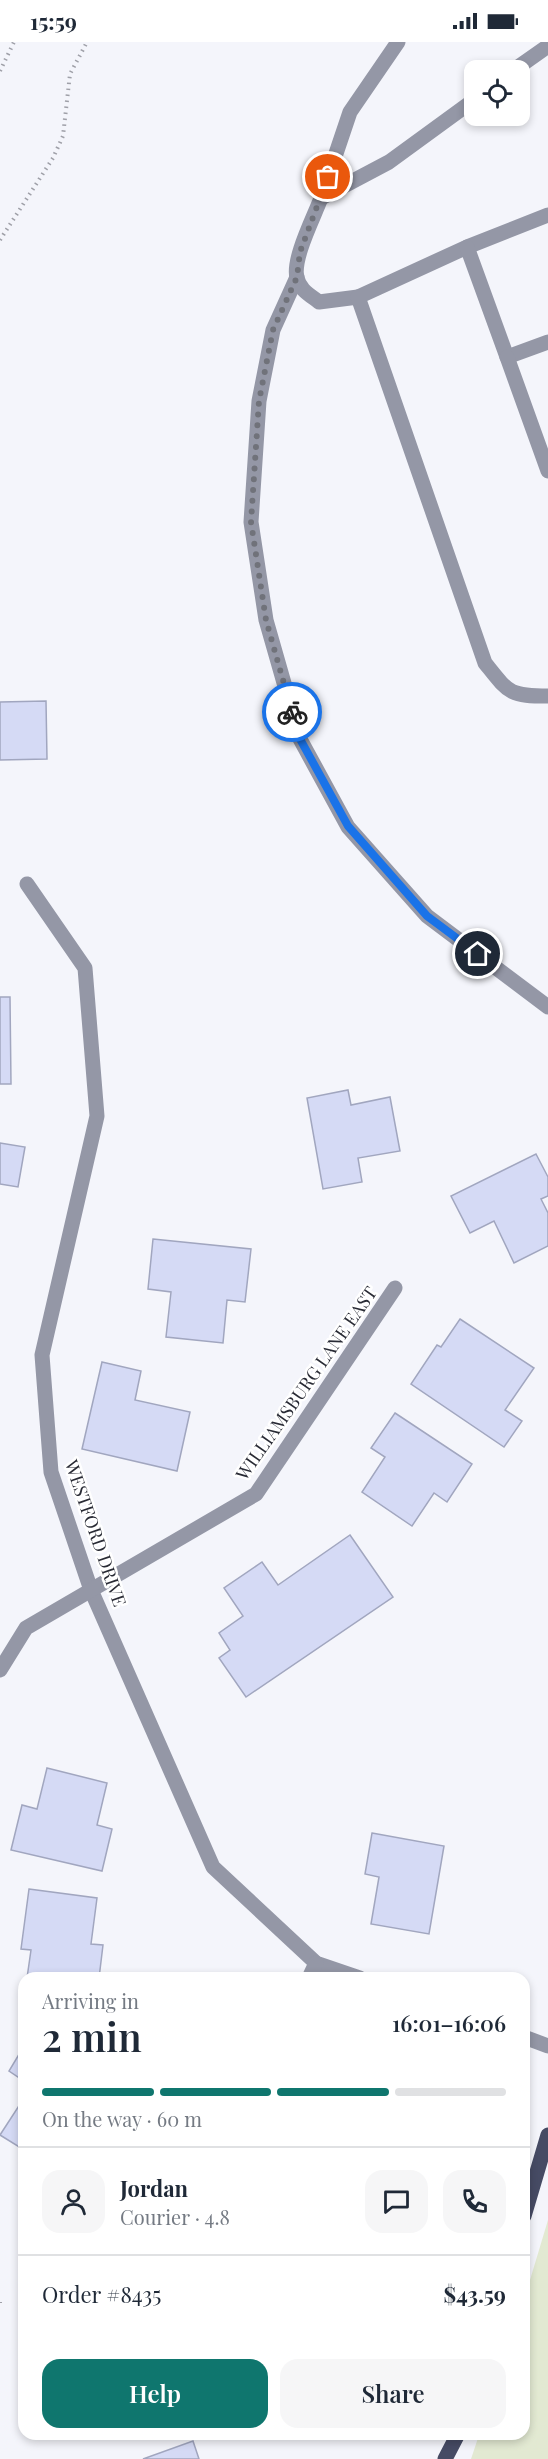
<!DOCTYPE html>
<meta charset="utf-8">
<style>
body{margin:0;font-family:"Playfair Display",serif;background:#f6f6f7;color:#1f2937;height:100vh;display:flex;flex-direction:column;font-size:22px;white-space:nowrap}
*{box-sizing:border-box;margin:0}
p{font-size:20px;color:#747a83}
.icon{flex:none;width:33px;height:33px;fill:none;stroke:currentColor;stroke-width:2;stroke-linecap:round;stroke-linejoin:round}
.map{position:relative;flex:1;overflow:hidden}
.drawer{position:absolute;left:18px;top:1930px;width:512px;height:468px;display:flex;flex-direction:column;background:#fff;border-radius:18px;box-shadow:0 3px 9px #0003}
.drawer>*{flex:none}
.fabs{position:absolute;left:464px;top:18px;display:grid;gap:12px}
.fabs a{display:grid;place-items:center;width:66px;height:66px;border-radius:12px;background:#fff;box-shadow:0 3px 9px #0003;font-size:30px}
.pin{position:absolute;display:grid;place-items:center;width:51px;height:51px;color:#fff;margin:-26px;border:3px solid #fff;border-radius:50%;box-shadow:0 2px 6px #0007}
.courier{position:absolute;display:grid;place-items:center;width:60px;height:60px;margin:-30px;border:4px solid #1a73e8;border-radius:50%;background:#fff;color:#222;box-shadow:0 2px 8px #0007}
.overview em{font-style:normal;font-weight:600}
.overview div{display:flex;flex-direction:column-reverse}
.overview{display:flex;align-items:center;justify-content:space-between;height:102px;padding:0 24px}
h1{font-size:39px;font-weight:600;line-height:45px}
.bar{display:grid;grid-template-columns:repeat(4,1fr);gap:9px 6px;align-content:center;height:72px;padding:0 24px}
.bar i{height:8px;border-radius:4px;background:#e0e1e3}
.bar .active{background:#0f766e}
.bar p{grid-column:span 4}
.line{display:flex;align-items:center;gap:15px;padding:0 24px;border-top:2px solid #e0e1e3}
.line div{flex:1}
.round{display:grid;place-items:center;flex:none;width:63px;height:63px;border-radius:18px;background:#f6f6f7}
.button{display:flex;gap:12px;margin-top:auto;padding:12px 24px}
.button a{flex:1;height:69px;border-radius:18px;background:#0f766e;color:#fff;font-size:24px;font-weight:600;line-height:69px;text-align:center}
.button a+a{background:#f6f6f7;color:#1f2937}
.status{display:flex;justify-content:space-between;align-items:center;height:42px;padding:0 30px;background:#fff;direction:ltr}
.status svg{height:16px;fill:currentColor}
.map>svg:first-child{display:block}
</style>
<div class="status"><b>15:59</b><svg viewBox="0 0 49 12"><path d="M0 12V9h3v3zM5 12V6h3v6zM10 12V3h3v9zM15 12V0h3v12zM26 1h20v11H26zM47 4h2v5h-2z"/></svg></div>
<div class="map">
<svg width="548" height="2417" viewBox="0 0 548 2417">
<rect width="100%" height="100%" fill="#f4f5fb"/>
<path fill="#e2e9d2" d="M548,2178v239h-77l8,-24 45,-1v-134z"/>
<g fill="#d5daf5" stroke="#a1a6bf" stroke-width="1.5">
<path d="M46,659l1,58 -47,1v-58z"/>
<path d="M0,955h10l1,87h-11z"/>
<path d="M348,1048l3,15 39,-8 10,54 -42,7 4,24 -39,7 -16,-91z"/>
<path d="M0,1101l25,4 -7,40 -18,-3z"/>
<path d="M536,1112l12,23v19l-7,3 7,14v33l-34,17 -20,-42 -24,12 -19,-37z"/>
<path d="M153,1197l98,10 -6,53 -18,-2 -4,43 -57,-6 5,-45 -23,-3z"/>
<path d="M460,1277l74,49 -29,42 17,11 -18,26 -93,-63 26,-39 4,2z"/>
<path d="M102,1320l39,9 -6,29 55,12 -13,59 -95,-22z"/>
<path d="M395,1371l77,51 -25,38 -13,-9 -22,33 -50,-34 23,-35 -14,-9z"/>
<path d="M350,1493l43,62 -147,100 -27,-39 11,-8 -11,-17 24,-17 -19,-28 38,-26 16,23z"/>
<path d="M47,1726l60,15 -10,42 15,4 -10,42 -91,-21 11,-45 15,4z"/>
<path d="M372,1791l72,13 -15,88 -58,-10 8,-47 -14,-3z"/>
<path d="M29,1847l68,9 -6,46 12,1 -4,33h-72l4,-28 -10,-1z"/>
<path d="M24,2004v35l-15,-10z"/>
<path d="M24,2056v52l-24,-15z"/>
<path d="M193,2399l6,18h-56z"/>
</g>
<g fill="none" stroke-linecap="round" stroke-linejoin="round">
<g stroke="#9fa0a8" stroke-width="4" stroke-dasharray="1.5 4.5" stroke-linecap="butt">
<path d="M0,29l14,-29"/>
<path d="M0,198l53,-82 10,-22 7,-62 17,-32"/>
<path d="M0,2260v1"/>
</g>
<g stroke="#9497a6" stroke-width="15">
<path d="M398,0l-48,70 -29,86 68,-36 85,-62"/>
<path d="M514,28l34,-24"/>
<path d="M321,156c-7,19 -29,61 -24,80 3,12 13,17 22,24l39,-5"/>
<path d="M548,173l-81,32 -109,50 127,366c24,30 24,33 63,33"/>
<path d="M467,205l40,110 41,-15"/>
<path d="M297,235l-24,53 -14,71 -8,121 15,98 34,119 48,88 79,89 121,91"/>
<path d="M507,315l41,114"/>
<path d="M27,842l58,84 12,148 -55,239 9,117 40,118 122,277 103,96 44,15"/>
<path d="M0,1628l26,-42 230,-134 139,-206"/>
<path d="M309,1936l7,-15"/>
<path d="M524,1995l24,9"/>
</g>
<g stroke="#464b64" stroke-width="15">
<path d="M524,2174l24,-81"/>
<path d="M445,2417l13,-25"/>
</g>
</g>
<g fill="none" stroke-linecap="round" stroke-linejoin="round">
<path stroke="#70727a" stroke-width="6" stroke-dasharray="0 10.8" d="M292,670l-26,-92 -15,-98 8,-121 14,-71 24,-53 3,-25 28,-75"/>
<path stroke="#1a73e8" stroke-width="8" d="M292,670l8,27 48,87 79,90 51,38"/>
</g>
<g text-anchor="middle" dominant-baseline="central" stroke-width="5" stroke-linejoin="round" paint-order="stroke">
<g font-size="18" fill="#292b35" stroke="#fff">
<text transform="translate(306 1341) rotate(-55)">WILLIAMSBURG LANE EAST</text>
<text transform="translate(96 1491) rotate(71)">WESTFORD DRIVE</text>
</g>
</g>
</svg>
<div class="fabs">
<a><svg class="icon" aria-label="locate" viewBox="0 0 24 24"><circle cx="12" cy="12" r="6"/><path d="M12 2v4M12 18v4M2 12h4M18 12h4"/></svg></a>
</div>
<div class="pin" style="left:328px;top:135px;background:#ea580c"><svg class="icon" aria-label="bag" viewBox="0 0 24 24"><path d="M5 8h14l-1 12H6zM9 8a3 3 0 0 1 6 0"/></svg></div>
<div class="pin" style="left:478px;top:912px;background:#1f2937"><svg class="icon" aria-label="home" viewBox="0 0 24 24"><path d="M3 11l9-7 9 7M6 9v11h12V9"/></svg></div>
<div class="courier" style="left:292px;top:670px"><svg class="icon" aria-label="bike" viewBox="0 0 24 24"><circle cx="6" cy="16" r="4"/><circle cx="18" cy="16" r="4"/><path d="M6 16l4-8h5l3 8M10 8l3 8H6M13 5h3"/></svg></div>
<section class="drawer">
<div class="overview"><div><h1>2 min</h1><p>Arriving in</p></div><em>16:01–16:06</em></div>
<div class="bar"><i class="active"></i><i class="active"></i><i class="active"></i><i></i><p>On the way · 60 m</p></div>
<div class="line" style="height:108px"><a class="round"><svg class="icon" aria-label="person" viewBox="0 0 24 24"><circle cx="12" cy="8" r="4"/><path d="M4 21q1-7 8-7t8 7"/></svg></a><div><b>Jordan</b><p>Courier · 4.8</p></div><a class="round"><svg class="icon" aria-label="chat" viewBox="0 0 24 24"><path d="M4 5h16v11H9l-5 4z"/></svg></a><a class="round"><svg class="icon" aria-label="phone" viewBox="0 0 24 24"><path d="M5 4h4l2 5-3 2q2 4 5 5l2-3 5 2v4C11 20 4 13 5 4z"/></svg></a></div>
<div class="line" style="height:78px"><div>Order #8435</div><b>$43.59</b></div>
<div class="button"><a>Help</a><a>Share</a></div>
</section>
</div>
